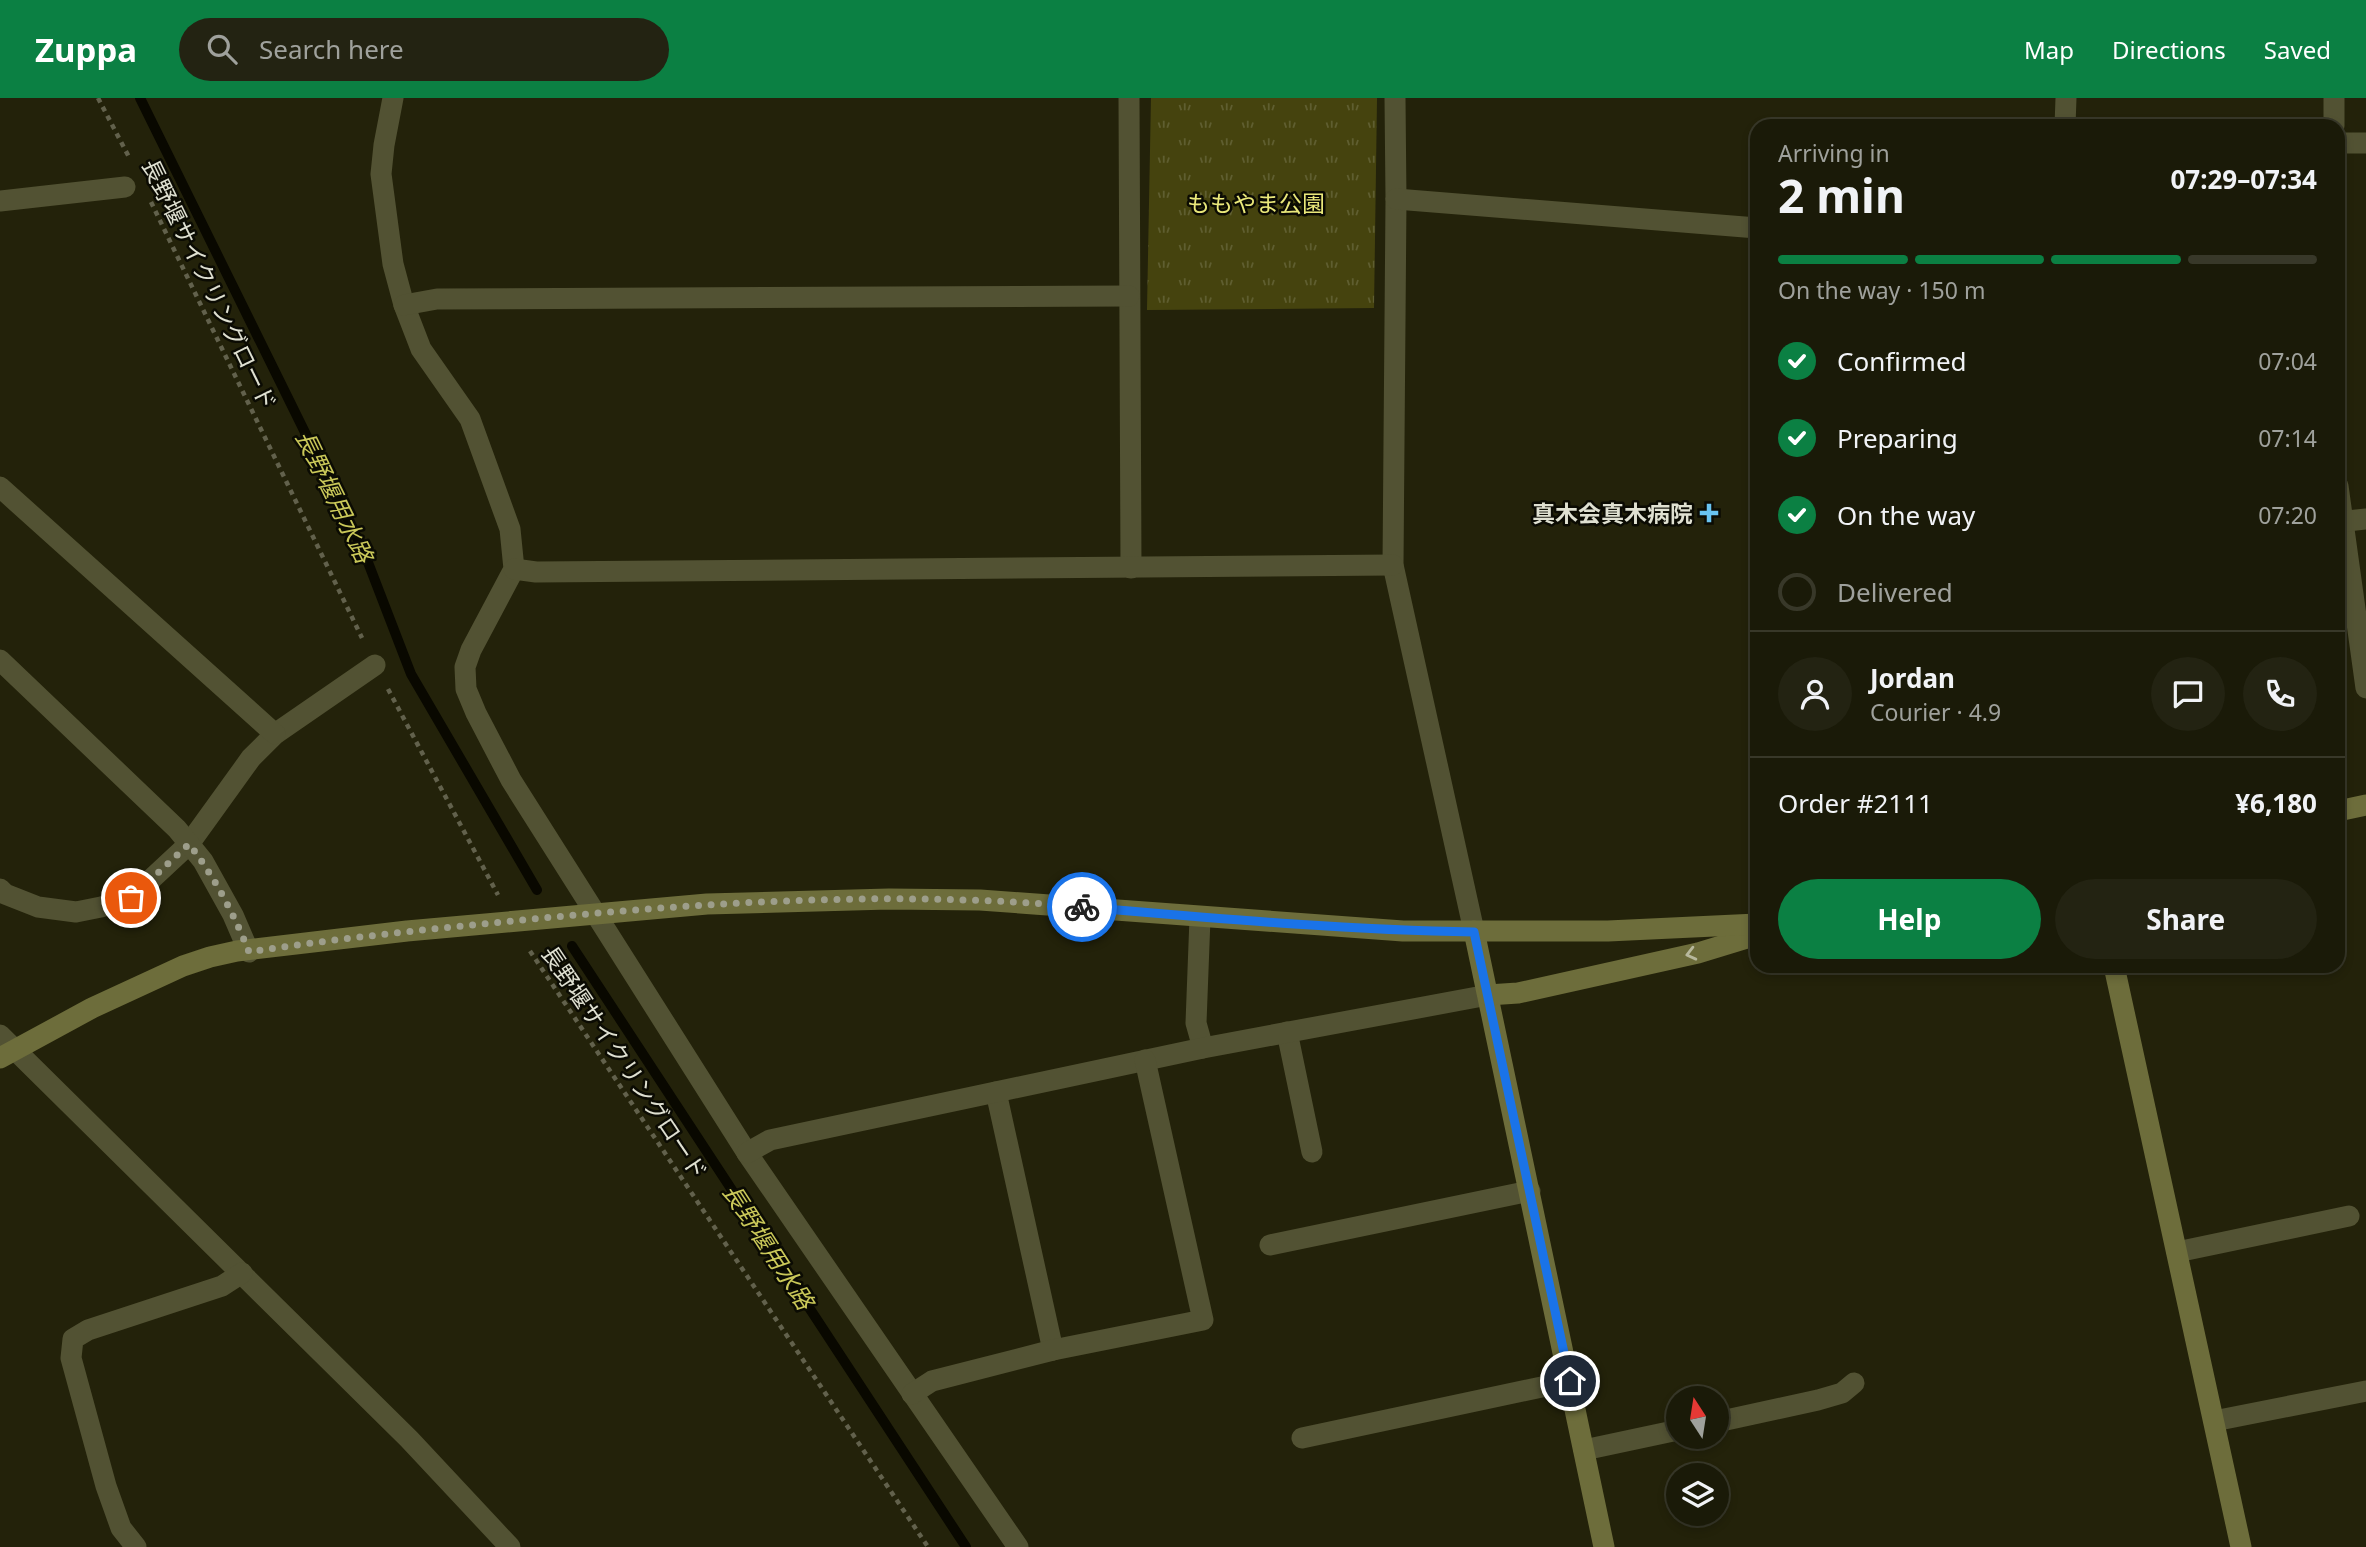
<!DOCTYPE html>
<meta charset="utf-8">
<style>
body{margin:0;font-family:"Noto Sans","Noto Sans JP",sans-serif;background:#232312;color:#f1f3f6;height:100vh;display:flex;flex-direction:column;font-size:26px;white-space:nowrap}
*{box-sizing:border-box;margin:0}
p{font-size:23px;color:#9fa19c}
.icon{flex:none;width:38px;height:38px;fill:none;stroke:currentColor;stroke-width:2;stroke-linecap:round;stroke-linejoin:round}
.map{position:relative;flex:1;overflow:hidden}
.details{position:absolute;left:1750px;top:21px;width:595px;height:854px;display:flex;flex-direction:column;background:#1a1a08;border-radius:21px;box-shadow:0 4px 10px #0003,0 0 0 2px #383829}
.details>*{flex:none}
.needle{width:46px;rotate:348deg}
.tools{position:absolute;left:1666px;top:1288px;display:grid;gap:14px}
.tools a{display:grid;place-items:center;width:63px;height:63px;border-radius:50%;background:#1a1a08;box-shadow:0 4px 10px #0003,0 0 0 2px #383829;font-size:35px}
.pin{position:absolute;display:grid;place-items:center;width:60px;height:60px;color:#fff;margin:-30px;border:4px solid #fff;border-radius:50%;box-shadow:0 2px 7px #0007}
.courier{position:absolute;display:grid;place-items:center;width:70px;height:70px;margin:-35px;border:5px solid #1a73e8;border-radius:50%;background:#fff;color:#222;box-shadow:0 2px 9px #0007}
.summary em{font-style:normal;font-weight:700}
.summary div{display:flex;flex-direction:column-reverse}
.summary{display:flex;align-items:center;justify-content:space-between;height:119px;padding:0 28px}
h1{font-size:46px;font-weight:700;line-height:52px}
.bar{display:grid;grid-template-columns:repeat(4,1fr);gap:10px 7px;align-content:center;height:84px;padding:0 28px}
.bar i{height:9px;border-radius:5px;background:#383829}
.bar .selected{background:#0b8043}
.bar p{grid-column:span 4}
.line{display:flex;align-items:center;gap:18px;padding:0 28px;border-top:2px solid #383829}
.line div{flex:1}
.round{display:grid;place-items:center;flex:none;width:74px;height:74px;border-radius:37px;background:#232312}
ol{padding:0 28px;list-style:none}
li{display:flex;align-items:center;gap:21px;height:77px}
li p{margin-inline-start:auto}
li .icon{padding:7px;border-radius:50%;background:#0b8043;color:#fff;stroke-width:4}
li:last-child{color:#9fa19c}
li i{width:38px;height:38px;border:4px solid #383829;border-radius:50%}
.cta{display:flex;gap:14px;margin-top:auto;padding:14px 28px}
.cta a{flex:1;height:80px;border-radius:42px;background:#0b8043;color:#fff;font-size:28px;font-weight:700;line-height:80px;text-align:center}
.cta a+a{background:#232312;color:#f1f3f6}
header{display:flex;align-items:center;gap:42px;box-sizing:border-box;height:98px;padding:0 35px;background:#0b8043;color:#fff}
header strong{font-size:33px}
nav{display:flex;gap:38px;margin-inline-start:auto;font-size:24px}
.search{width:490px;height:63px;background:#232312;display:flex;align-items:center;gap:18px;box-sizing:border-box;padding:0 24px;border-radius:38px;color:#9fa19c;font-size:26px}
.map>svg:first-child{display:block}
</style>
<header>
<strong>Zuppa</strong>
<div class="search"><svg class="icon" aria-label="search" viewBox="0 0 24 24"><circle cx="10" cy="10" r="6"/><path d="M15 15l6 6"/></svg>Search here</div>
<nav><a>Map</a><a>Directions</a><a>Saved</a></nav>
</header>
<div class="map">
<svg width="2366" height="1449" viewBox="0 0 2366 1449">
<defs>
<pattern id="park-tufts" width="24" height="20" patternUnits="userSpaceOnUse" patternTransform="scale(1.75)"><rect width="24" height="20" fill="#45430e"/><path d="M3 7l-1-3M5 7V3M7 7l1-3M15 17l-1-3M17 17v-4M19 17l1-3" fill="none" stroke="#5f5e30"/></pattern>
</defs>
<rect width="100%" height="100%" fill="#23220a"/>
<path fill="url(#park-tufts)" d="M1151,0h226l-3,210 -227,2z"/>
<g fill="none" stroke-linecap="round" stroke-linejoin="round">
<g stroke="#090800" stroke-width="10">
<path d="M140,0l224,454 47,122 126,216"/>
<path d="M572,848l394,601"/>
</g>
<g stroke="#62614c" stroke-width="4.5" stroke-dasharray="5 5" stroke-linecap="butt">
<path d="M98,0l32,61"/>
<path d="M151,104l211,436"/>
<path d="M388,591l110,206"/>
<path d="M530,853l398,596"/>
</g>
<g stroke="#525233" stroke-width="21">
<path d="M0,791l5,5 33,13 38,5 25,-5 30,-9 58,-54 62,-86 24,-24 100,-69"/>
<path d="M1287,934l25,120"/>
<path d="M1270,1147l260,-54"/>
</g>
<g stroke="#525233" stroke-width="21">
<path d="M393,0l-9,47 -3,29 12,90 11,41 17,44 49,70 40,110 4,40 -43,81 -6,17 1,22 10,24 35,67 236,373 271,394"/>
<path d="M1129,0l2,470"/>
<path d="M1395,0l1,101 -3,366 81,366"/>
<path d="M2065,28l1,-28"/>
<path d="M2334,28v-28"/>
<path d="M2338,45h28"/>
<path d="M1396,101l361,29"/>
<path d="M0,103l125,-14"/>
<path d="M404,207l33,-6 692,-3"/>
<path d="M2338,388l28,202"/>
<path d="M0,389l275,247"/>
<path d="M2338,424l28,-3"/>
<path d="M514,471l22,3 857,-7"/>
<path d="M0,562l177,169 26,32 30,54 16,37"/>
<path d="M1200,820l-4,105 7,25"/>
<path d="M0,937l409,404 101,108"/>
<path d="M996,994l57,258"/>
<path d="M747,1055l23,-13 433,-92 285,-53"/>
<path d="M2177,1154l172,-36"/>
<path d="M912,1296l20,-13 121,-31 150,-30 -58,-260"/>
<path d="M2214,1323l152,-30"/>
<path d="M1717,1324l101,-22 24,-7 12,-10"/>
<path d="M1302,1340l268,-57"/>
<path d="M1584,1352l94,-20"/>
<path d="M136,1449l-15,-19 -15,-42 -35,-128 2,-19 15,-9 134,-44 20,-13"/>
</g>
<g stroke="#6d6d3b" stroke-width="21">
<path d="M2338,713l28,-6"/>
<path d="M1474,833l130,616"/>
<path d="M2114,868l127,581"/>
<path d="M1488,897l30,-2 180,-40 59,-18"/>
<path d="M0,960l92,-50 91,-42 27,-9 27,-6 170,-20 300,-27 182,-5 91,1 423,31h205l149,-7"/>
</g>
</g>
<defs><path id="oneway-chevron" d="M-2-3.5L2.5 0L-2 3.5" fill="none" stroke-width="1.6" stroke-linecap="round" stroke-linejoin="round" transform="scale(1.75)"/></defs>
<use stroke="#b7b89c" href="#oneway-chevron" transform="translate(1691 856) rotate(166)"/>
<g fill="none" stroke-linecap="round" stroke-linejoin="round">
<path stroke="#9d9e8b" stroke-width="7" stroke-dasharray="0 12.6" d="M131,800l58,-54c25,32 45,70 60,108 91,-14 182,-23 273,-32 186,-18 373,-30 560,-13"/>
<path stroke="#1a73e8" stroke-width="9" d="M1082,809c130,11 261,23 392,25l96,449"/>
</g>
<path fill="#69c4f1" stroke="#0b0b03" stroke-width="2.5" d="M1705.5 404.5h7v7h7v7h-7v7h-7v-7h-7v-7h7z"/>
<g text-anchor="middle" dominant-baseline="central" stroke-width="5" stroke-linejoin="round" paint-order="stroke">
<g font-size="23" fill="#eae87a" stroke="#0b0b03">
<text x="1256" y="105">ももやま公園</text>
</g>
<g font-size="23" fill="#dfe0d1" stroke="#0b0b03">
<text transform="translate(210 186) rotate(64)">長野堰サイクリングロード</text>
<text transform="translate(625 964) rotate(56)">長野堰サイクリングロード</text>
</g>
<g font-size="23" font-weight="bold" fill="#dfe0d1" stroke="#0b0b03" text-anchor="end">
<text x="1693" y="415">真木会真木病院</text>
</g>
<g font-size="24" font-style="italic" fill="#cac859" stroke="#0b0b03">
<text transform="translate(335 398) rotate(64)">長野堰用水路</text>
<text transform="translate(769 1148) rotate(57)">長野堰用水路</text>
</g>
</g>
</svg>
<div class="tools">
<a><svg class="needle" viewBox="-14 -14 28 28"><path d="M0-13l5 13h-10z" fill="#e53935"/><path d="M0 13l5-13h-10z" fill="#9fa19c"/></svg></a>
<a><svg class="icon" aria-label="layers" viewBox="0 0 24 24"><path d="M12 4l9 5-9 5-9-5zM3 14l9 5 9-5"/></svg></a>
</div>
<div class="pin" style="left:131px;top:800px;background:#ea580c"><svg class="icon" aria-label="bag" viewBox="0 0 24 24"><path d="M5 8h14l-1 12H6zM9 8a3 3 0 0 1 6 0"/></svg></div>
<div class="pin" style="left:1570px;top:1283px;background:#1f2937"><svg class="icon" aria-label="home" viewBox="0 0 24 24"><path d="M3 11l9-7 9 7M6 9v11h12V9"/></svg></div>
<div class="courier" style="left:1082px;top:809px"><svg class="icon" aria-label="bike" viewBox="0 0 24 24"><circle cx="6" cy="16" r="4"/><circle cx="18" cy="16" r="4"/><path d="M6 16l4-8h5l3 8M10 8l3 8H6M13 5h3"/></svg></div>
<section class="details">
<div class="summary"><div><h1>2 min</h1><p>Arriving in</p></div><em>07:29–07:34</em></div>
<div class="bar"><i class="selected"></i><i class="selected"></i><i class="selected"></i><i></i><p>On the way · 150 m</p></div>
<ol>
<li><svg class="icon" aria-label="check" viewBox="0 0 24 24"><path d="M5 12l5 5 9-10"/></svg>Confirmed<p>07:04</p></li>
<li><svg class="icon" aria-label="check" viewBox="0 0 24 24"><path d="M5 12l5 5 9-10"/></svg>Preparing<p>07:14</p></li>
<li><svg class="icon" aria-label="check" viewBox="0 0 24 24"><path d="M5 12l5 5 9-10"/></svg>On the way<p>07:20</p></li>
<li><i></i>Delivered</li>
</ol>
<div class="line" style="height:126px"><a class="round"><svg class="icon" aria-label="person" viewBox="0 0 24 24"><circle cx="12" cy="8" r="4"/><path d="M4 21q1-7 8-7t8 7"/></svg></a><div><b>Jordan</b><p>Courier · 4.9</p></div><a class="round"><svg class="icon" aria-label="chat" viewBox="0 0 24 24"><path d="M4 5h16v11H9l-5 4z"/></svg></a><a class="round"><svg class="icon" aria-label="phone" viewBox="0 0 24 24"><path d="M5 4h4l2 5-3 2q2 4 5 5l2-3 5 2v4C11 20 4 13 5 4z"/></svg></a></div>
<div class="line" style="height:91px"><div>Order #2111</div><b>¥6,180</b></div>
<div class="cta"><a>Help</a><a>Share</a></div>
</section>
</div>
